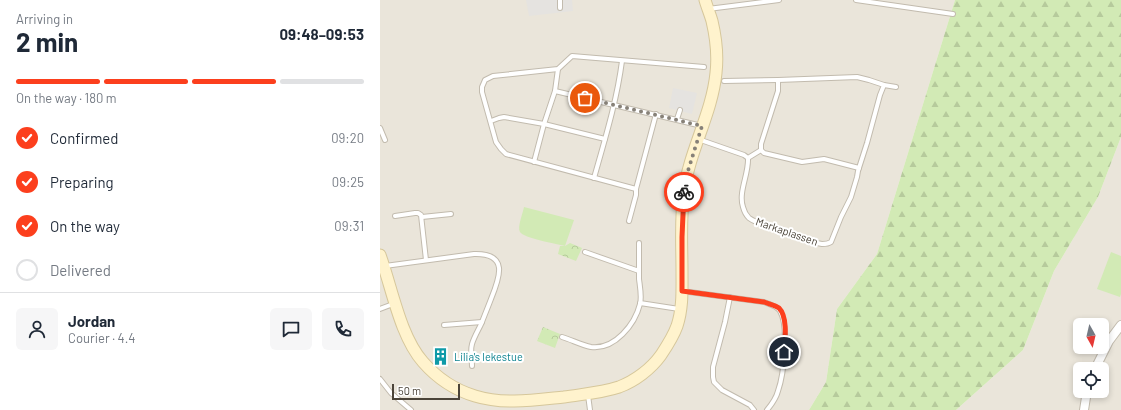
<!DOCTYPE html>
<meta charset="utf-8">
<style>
body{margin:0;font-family:Barlow,sans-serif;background:#f6f6f7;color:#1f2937;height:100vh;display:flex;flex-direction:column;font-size:15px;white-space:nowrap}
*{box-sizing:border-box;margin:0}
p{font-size:13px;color:#747a83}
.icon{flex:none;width:22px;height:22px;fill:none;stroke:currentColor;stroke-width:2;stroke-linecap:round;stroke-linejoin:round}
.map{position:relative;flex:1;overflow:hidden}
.drawer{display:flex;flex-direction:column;background:#fff;width:380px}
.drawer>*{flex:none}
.needle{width:26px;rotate:172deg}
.controls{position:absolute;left:693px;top:318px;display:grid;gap:8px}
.controls a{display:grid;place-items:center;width:36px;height:36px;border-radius:6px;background:#fff;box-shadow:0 2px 6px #0003;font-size:20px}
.scale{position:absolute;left:12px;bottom:10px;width:68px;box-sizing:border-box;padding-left:4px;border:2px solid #4b4439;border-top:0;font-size:11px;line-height:14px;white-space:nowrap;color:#4b4439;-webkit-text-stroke:3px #fff;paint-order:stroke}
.pin{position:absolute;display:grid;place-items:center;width:34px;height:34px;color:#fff;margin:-17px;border:2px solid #fff;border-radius:50%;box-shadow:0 1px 4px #0007}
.courier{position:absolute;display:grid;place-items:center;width:40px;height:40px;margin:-20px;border:3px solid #fc3f1d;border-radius:50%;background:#fff;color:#222;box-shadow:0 1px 5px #0007}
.headline em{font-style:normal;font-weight:700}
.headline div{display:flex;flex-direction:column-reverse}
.headline{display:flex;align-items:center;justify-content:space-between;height:68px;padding:0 16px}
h1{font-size:26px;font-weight:700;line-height:30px}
.bar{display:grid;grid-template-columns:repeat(4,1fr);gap:6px 4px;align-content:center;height:48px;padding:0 16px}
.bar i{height:5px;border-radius:3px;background:#e0e1e3}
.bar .selected{background:#fc3f1d}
.bar p{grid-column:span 4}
.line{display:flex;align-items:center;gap:10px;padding:0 16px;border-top:1px solid #e0e1e3}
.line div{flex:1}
.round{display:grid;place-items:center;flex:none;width:42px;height:42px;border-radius:6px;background:#f6f6f7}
ol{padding:0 16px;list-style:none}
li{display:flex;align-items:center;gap:12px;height:44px}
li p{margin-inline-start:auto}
li .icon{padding:4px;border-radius:50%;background:#fc3f1d;color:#fff;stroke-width:4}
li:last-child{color:#747a83}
li i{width:22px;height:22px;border:2px solid #e0e1e3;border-radius:50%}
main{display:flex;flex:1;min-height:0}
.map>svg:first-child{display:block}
</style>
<main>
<section class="drawer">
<div class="headline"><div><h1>2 min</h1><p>Arriving in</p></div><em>09:48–09:53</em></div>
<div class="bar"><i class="selected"></i><i class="selected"></i><i class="selected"></i><i></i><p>On the way · 180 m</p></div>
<ol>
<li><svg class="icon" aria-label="check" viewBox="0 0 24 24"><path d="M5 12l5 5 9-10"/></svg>Confirmed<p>09:20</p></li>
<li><svg class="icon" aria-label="check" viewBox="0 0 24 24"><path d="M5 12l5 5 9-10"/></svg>Preparing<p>09:25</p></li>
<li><svg class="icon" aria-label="check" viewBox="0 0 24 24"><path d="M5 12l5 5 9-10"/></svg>On the way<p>09:31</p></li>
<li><i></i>Delivered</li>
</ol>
<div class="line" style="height:72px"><a class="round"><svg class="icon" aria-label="person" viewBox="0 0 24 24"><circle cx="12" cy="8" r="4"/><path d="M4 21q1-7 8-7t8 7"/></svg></a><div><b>Jordan</b><p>Courier · 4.4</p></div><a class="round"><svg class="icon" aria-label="chat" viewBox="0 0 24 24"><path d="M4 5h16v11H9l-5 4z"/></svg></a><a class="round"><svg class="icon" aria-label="phone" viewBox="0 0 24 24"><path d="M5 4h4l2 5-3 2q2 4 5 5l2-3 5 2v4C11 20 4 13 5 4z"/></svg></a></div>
</section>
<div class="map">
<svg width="741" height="410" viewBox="0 0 741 410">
<defs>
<pattern id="forest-firs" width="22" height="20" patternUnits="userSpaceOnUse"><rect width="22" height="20" fill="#d2eab5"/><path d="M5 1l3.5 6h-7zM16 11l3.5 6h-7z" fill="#b6ca9c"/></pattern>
<pattern id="park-crowns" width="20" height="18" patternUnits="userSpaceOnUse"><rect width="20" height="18" fill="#d2eab5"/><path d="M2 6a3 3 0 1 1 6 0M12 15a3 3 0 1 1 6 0" fill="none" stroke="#b6ca9c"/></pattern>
</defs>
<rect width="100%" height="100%" fill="#f6f3ec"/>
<g fill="#eae5da" fill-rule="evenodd">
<path d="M0,0h575l-78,254 -40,55 -11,73 -17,28h-429z"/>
<path d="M741,137v273h-165l67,-60 31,-79 44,-74zM700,325h22v22h-22zM700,369h22v22h-22z"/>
</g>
<g fill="#d2eab5">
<path d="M144,207l50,13 -9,26c-8,-2 -42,-8 -45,-14 -3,-5 3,-19 4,-25z"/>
<path d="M731,252l10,4v38l-1,3 -23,-8z"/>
</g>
<path fill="url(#forest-firs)" d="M575,0h166v137l-23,60 -44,74 -31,79 -67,60h-147l17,-28 11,-73 40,-55z"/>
<g fill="url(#park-crowns)">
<path d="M190,243l12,5 -6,13 -18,-7 2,-8h5z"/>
<path d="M163,327l17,7 -5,14 -18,-7z"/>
</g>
<g fill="#e5e3e0">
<path d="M146,0h46l1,11 -44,5z"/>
<path d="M293,88l24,5 -5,21 -23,-6z"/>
</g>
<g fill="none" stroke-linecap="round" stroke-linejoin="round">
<defs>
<g id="lane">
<path d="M180,0v8"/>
<path d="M476,0l97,14"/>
<path d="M328,9l71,-9"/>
<path d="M344,81l54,-1"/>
<path d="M504,85l12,2"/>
<path d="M175,91l147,35"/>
<path d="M276,114l-20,75 -130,-35 -5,-5 -5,-7 -14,-50v-5l3,-7 8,-4 65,-7 14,-13c44,4 88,7 132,11"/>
<path d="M297,119l3,-9"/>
<path d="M111,121l8,-3 5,-1 40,7 61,15"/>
<path d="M0,128l5,12"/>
<path d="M318,139l46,16 4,3c1,16 -10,34 -5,49 1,4 4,9 6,11 12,8 36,15 50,19 8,2 15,6 23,7 4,0 6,0 9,-2l10,-25 10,-20 6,-20 1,-6 9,-28 13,-48 4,-10 -15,-5 -12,-3 -79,3v11l-17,53v6l-13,8"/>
<path d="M381,150l3,3 38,9 22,-3 35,9"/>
<path d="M154,162l10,-38 11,-33 3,-22"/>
<path d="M214,178c11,-39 23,-78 28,-117"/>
<path d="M15,216l20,-3h3l3,2 5,45"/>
<path d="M42,217l29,-3"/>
<path d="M249,221l7,-26v-6"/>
<path d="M205,252l54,19"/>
<path d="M5,266l89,-12c35,-1 26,23 17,45 -3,8 -6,15 -9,23 -3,7 -8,15 -10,22 -2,7 0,15 0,22"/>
<path d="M302,291l82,11c5,2 13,4 16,9 9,15 4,63 -2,80 -2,8 -6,13 -11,19"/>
<path d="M350,297l-5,25 -12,45v10l1,5 8,8 28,15 4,5"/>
<path d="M260,303l39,6"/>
<path d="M0,309l13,-5"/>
<path d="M64,325l38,-3"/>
<path d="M182,337c10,3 19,8 29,10 24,3 44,-23 49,-43 2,-7 0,-17 -1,-25 0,-12 0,-24 0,-36"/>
<path d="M0,379l11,14 20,17"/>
<path d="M208,395l2,15"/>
</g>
<g id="street">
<path d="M715,369l14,-28 12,-16"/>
<path d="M704,410l3,-19"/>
</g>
<path id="secondary" d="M0,255c12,33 20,81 43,107 14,16 32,28 52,34 29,9 60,4 89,1 19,-3 37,-4 55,-10 16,-6 32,-18 42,-32 6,-9 12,-18 16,-29 6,-18 5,-37 5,-55 0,-26 -2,-53 2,-79 5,-41 28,-78 32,-119 2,-17 0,-35 -4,-52 -2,-7 -5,-14 -7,-21"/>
</defs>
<use href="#lane" stroke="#c2bbae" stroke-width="6"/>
<use href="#street" stroke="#c2bbae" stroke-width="10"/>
<use href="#secondary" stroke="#d6c79b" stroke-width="13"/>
<use href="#lane" stroke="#fff" stroke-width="4"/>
<use href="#street" stroke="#fff" stroke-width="8"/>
<use href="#secondary" stroke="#fff3cd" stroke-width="11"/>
</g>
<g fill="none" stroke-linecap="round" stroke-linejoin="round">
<path stroke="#878178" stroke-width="4" stroke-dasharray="0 7.2" d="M205,98l117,28 -15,48 -3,18"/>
<path stroke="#fc3f1d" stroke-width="5" d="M304,192l-2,45v54l82,11c5,2 11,3 15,6 9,9 6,32 5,44"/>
</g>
<defs>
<symbol id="building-bare" viewBox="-9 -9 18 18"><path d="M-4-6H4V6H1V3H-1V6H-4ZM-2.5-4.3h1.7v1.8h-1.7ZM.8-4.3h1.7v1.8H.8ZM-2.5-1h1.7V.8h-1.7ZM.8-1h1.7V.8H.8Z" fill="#0f9aa8" stroke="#fff" stroke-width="2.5" paint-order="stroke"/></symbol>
</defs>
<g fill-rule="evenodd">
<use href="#building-bare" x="48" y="344" width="25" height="25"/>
</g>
<g text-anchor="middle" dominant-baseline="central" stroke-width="4" stroke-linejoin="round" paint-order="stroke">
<g font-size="11" fill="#4b4439" stroke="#fff">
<text transform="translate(407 231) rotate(19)">Markaplassen</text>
</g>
<g font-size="11" fill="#0d838f" stroke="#fff" text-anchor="start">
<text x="74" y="356">Lilia's lekestue</text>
</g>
</g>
</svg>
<div class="controls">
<a><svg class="needle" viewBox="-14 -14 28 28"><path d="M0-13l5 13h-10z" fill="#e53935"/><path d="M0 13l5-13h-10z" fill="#747a83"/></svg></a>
<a><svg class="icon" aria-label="locate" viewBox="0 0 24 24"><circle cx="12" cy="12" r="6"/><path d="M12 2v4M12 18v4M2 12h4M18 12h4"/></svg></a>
</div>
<div class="scale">50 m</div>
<div class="pin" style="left:205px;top:98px;background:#ea580c"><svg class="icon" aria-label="bag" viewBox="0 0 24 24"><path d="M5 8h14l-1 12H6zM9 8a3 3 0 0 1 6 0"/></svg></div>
<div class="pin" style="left:404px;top:352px;background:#1f2937"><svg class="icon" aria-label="home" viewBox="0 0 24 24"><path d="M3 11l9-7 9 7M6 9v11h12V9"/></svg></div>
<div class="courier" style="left:304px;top:192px"><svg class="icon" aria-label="bike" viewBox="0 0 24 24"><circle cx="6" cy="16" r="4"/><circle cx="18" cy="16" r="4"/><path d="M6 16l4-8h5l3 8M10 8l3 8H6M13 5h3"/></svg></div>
</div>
</main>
